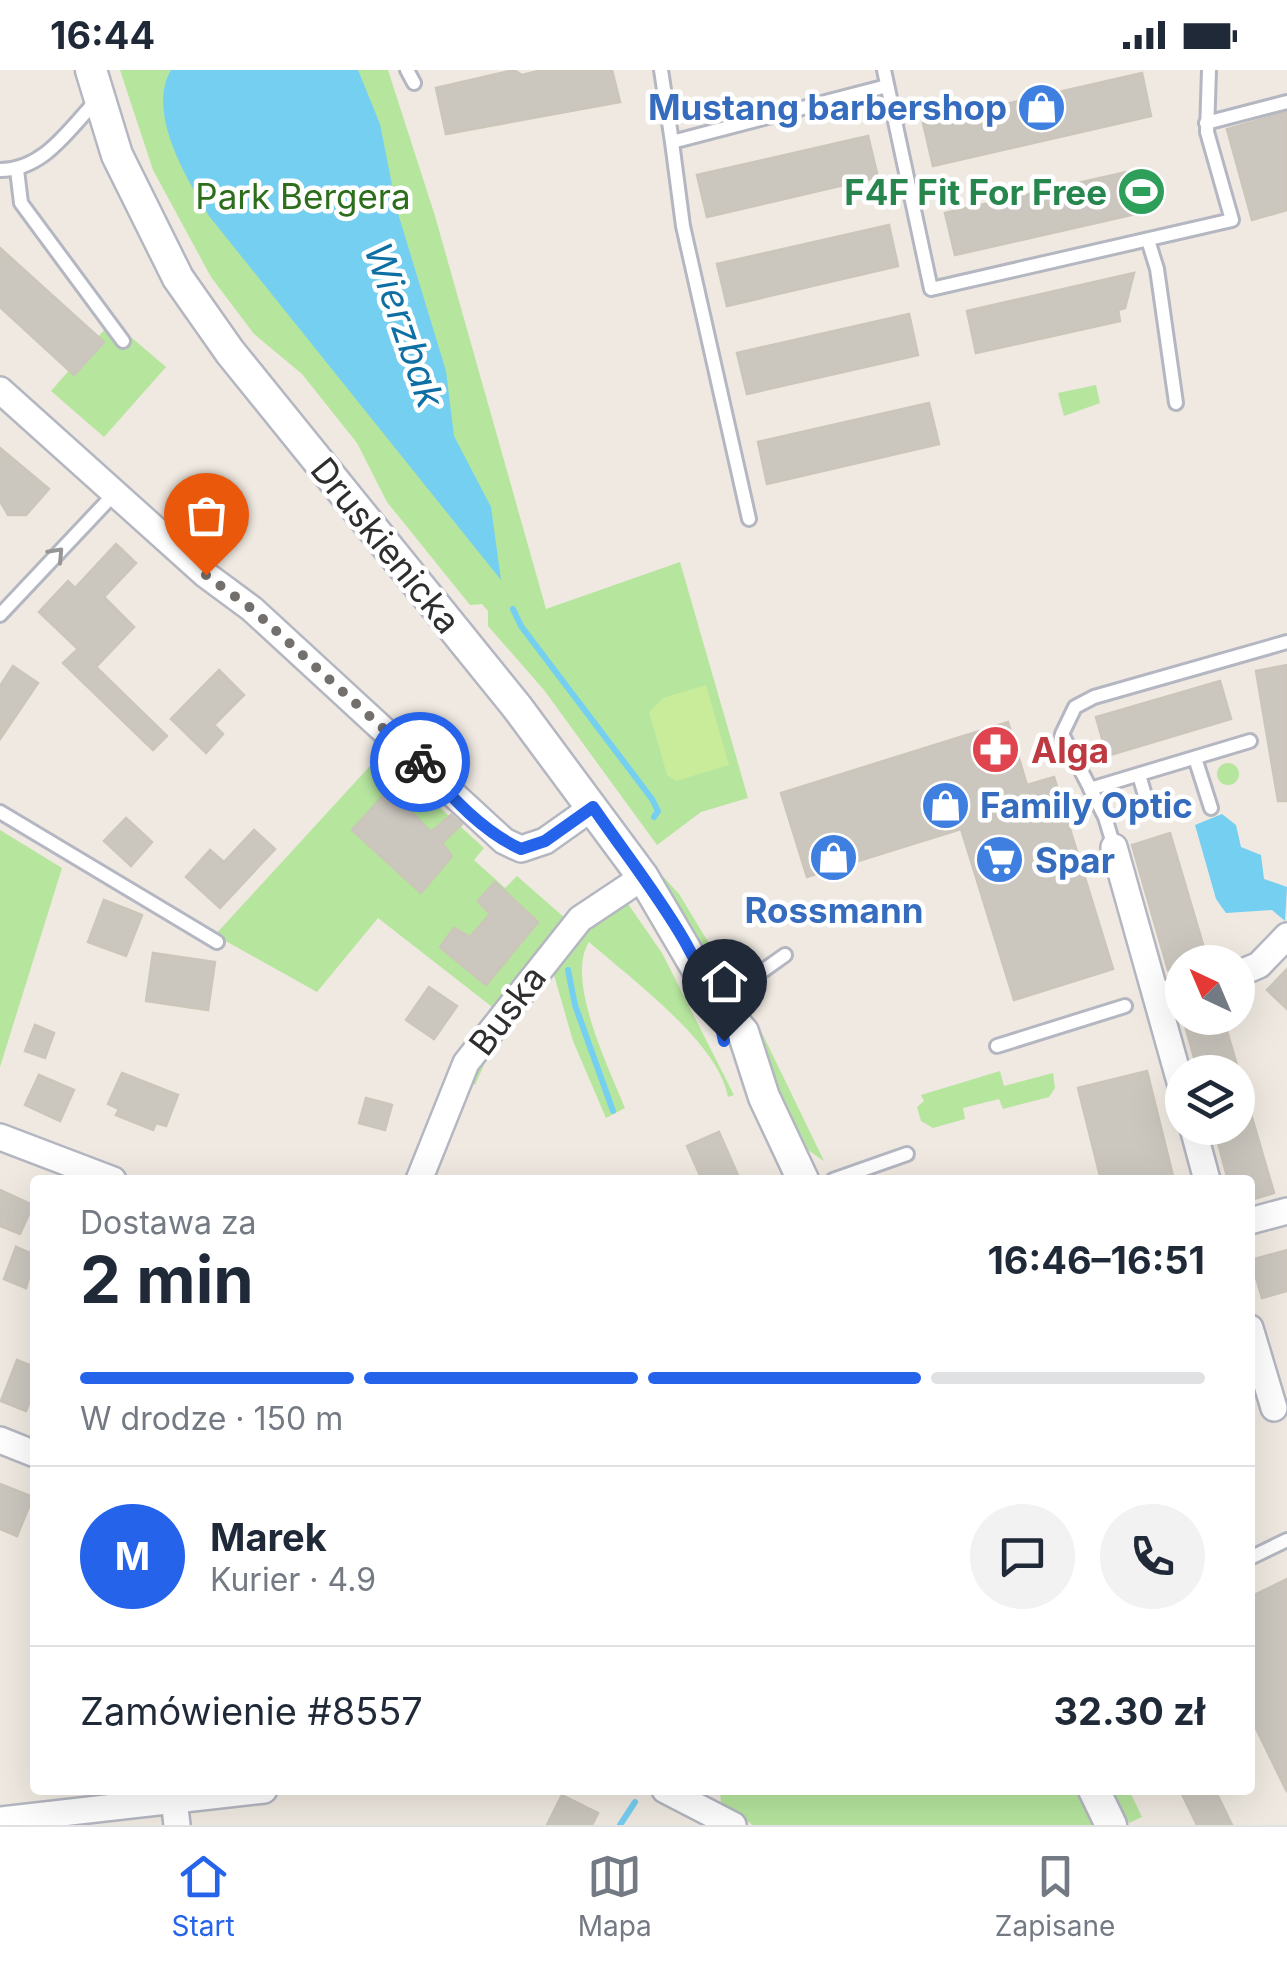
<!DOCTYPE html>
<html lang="pl">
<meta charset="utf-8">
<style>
body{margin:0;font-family:Inter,sans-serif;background:#f2f2f3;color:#1f2937;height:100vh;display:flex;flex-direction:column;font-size:38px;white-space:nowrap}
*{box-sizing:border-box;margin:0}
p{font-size:32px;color:#747a83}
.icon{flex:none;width:55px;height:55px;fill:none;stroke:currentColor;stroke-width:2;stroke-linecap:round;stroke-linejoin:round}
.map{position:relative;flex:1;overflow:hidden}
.side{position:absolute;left:30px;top:1105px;width:1225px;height:620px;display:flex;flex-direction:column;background:#fff;border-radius:10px;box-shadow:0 10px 40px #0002}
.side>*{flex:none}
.needle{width:65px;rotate:316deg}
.buttons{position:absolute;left:1165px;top:875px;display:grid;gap:20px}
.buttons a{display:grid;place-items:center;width:90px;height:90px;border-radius:50%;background:#fff;box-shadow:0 10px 40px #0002;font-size:50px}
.pin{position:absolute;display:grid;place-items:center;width:85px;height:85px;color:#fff;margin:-102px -42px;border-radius:50% 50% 50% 0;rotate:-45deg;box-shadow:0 0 10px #0007}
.pin .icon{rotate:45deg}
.courier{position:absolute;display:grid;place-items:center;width:100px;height:100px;margin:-50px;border:8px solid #2563eb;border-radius:50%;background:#fff;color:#222;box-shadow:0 2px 12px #0007}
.overview em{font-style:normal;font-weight:700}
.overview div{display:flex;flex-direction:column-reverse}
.overview{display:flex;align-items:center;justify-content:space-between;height:170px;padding:0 50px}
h1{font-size:65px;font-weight:700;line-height:75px}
.bar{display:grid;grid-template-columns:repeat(4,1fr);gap:15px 10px;align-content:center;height:120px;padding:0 50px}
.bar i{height:12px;border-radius:8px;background:#e0e1e3}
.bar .on{background:#2563eb}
.bar p{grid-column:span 4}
.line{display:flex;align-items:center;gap:25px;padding:0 50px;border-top:2px solid #e0e1e3}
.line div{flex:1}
.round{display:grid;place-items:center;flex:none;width:105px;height:105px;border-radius:52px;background:#f2f2f3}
.status{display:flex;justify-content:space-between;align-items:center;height:70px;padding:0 50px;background:#fff;direction:ltr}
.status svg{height:28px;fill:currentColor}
.tabs{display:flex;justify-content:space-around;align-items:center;height:140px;border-top:2px solid #e0e1e3;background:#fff;font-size:28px;color:#747a83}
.tabs a{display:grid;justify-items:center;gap:5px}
.tabs .on{color:#2563eb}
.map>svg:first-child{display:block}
</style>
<div class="status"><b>16:44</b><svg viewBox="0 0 49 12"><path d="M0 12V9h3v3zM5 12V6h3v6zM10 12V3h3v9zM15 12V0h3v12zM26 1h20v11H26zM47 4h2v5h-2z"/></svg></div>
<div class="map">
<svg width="1287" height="1755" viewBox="0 0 1287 1755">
<rect width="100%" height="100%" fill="#efe9e1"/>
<g fill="#b6e59e">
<path d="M120,0h268l47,146 111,393 134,-47 68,236 -47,14 -44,33 -113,-155 -56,-64v-15l-6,-7 -12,1 -83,-103 -30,-59 -55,-69 -48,-40 -43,-57 -58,-107z"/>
<path d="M112,251l54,46 -62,70 -53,-46z"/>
<path d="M1096,315l4,18 -36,13 -6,-23z"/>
<path d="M381,684l103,94 -10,12 31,28 12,-12 48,42 -69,92 -118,-92 -61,74 -102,-57z"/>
<circle cx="1228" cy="704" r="11"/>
<path d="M0,760l62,38 -62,199z"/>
<path d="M638,779l41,45 45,74c-14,-8 -71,-98 -86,-119z"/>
<path d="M626,831l36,52 72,142 -6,2c-9,-54 -98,-119 -139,-155 -24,38 20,126 36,166l-19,10 -33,-77 -19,-66 -66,81 -13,29 -9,-9 113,-146z"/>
<path d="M761,961l63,130 -16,-11 -56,-115z"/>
<path d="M1000,1001l4,15 49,-13 2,15 -6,9 -46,12 -4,-10 -36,9 2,11 -32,9 -12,-7 -4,-14 7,-6 -3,-6z"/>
<path d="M720,1720h357l17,35h-341l-32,-21z"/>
<path d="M1113,1720h16l13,27 -13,6z"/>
</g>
<path fill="#c9ec9a" d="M706,615l23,80 -53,16 -9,-6 -18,-63 14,-14z"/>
<g fill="#75cff0">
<path d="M171,0h187l22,54 17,86 49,161 8,65 37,71 10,73 -292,-364c-22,-37 -63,-103 -38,-146z"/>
<path d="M1222,744l14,11 5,22 20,8 3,24 23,8 -2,34 -13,-11 -46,3 -10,-14 -21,-74z"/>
</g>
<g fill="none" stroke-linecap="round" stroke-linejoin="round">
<g stroke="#75cff0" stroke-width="6">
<path d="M513,539l8,17 131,173 6,12 -4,6"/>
<path d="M568,900l7,35 38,106"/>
<path d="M620,1755l15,-23"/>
</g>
</g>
<g fill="#cbc7bf" stroke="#cbc5ba" stroke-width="2.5">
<path d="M514,0l8,5 20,-5h70l8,32 -174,32 -10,-46z"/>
<path d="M1142,3l9,43 -218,50 -10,-43z"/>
<path d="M1287,42v98l-35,10 -25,-91z"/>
<path d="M868,66l10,41 -171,40 -10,-42z"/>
<path d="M1144,98l9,42 -198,45 -10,-42z"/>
<path d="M889,155l9,41 -171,40 -10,-42z"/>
<path d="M0,178l104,94 -30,33 -74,-68z"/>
<path d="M1134,203l-9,35 -7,2 2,11 -144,32 -9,-42z"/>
<path d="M909,244l9,41 -171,39 -10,-41z"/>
<path d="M929,333l10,41 -172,40 -9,-42z"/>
<path d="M0,378l49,41 -23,26h-18l-8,-14z"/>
<path d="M116,474l20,19 -32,34 30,30 -38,40 71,69 -14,14 -90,-87 15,-14 -39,-37 29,-31 7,7z"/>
<path d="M1287,595v136h-9l-22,-130z"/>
<path d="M13,596l25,17 -38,56v-53z"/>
<path d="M219,600l25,25 -30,30 9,9 -17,19 -35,-34z"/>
<path d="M1220,611l11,38 -124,37 -11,-39z"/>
<path d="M1008,652l19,63 27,-8 59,192 -99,31 -53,-171 -154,48 -26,-84z"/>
<path d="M383,726l7,7 6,-7 35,36 20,-17 11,9 -20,19 10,13 -31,37 -69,-63z"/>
<path d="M126,748l26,24 -21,24 -27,-25z"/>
<path d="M254,760l21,19 -55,59 -34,-31 24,-27 14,12z"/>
<path d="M1170,763l37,125 -39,12 -36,-125z"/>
<path d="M495,812l43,40 -52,63 -46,-38 14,-19 16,9 20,-23 -12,-13z"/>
<path d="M104,830l38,15 -16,41 -38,-14z"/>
<path d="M153,883l62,9 -7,48 -62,-9z"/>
<path d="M1287,899v40l-20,-19z"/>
<path d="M429,917l28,19 -23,33 -28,-19z"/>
<path d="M1183,948h40l16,54h-41z"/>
<path d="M35,955l19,8 -9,25 -20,-7z"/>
<path d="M1147,1001l27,109h-73l-23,-92z"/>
<path d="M122,1003l56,22 -12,31 -10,-3 -3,7 -37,-15 3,-6 -11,-5z"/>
<path d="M39,1005l35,15 -14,31 -35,-16z"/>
<path d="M1242,1013l32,110 -24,7v-20h-22l-14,-52h24v-44z"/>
<path d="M366,1028l26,7 -7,25 -26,-7z"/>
<path d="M719,1062l21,48h-38l-15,-34z"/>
<path d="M0,1120l33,15 -13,29 -20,-8z"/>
<path d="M16,1177l19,8 -9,33 -22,-9z"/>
<path d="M1287,1180v41l-25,7 -11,-38z"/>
<path d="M17,1290l18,7v21l-9,23 -25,-10z"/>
<path d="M0,1414l33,13 -16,39 -17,-7z"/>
<path d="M1287,1509v213l-37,-76v-119z"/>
<path d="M1180,1720h35l17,35h-35z"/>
<path d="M562,1725l36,18 -6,12h-45z"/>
</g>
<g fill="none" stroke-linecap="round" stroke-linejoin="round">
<defs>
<g id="service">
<path d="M407,0l7,13"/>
<path d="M661,0l11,72"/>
<path d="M884,0l47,219 301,-69 -25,-88 2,-62"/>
<path d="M1206,53l81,-21"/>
<path d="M0,100c44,0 69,-41 97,-70"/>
<path d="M17,100l4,33 102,138"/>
<path d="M1148,170l9,29 19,134"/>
<path d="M749,449l-66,-293 -11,-84 215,-56"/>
<path d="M0,545l115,-122"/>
<path d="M1195,688l16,50"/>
<path d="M1139,705l7,24"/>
<path d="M1090,719l160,-48"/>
<path d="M0,742l217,130"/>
<path d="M1114,777l-9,-30 -43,-83 13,-27 19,-10 193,-55"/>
<path d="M719,932l66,-47"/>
<path d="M997,976l128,-40"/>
<path d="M833,1110l74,-26"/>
<path d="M1250,1488l37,-18"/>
</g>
<g id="minor">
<path d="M0,320l206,185 46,34 252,232 17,8 24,-8 48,-34"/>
<path d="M1114,777l68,242"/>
<path d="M1238,904l21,-9 28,-29"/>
<path d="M1157,926l25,-7"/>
<path d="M1193,1058l14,52"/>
<path d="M0,1067l113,43"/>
<path d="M419,1110l47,-117 114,-144 63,-42"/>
<path d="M1250,1151l37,-10"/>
<path d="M1250,1258l24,80"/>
<path d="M0,1370l35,14"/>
<path d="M173,1720l4,35"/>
<path d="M665,1720l68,35"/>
<path d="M0,1750l264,-30"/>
</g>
<g id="tertiary">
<path d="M91,0l26,85 61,123 52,74 287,355 126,170 74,126 26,29 21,65 39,83"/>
<path d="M1094,1720l17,35"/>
</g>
</defs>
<use href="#service" stroke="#b4b7c1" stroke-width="18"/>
<use href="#minor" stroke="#b4b7c1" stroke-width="30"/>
<use href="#tertiary" stroke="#b4b7c1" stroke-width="35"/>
<use href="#service" stroke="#fff" stroke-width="12"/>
<use href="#minor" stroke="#fff" stroke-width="25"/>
<use href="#tertiary" stroke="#fff" stroke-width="30"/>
</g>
<defs><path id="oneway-chevron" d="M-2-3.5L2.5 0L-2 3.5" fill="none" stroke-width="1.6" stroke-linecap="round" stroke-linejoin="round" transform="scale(2.5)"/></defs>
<use stroke="#969696" href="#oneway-chevron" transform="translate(57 484) rotate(-47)"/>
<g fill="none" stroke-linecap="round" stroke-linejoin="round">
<path stroke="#726f6d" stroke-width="10" stroke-dasharray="0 18" d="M206,505l46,34 168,153"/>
<path stroke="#2563eb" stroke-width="12" d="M420,692c30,33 61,69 101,87l24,-8 48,-34c50,73 114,146 131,234"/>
</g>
<defs>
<symbol id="shop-disc" viewBox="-11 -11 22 22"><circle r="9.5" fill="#3f7fe0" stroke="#fff"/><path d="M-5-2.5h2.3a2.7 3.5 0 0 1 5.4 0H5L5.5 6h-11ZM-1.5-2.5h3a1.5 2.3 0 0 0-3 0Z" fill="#fff"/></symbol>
<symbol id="stadium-disc" viewBox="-11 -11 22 22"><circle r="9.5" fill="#2e9e5b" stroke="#fff"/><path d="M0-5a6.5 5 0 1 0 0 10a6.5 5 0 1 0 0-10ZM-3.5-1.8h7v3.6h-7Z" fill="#fff"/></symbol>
<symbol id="pharmacy-disc" viewBox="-11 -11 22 22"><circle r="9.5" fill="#e0444e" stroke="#fff"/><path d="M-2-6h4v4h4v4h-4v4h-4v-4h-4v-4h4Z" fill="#fff"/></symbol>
<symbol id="supermarket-disc" viewBox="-11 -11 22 22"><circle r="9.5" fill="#3f7fe0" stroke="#fff"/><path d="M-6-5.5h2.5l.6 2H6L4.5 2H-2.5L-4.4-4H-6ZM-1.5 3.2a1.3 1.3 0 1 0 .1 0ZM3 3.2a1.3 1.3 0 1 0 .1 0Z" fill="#fff"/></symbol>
</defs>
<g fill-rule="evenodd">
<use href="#shop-disc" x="1014" y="10" width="55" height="55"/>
<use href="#stadium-disc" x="1114" y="94" width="55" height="55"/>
<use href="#pharmacy-disc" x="968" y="652" width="55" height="55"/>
<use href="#shop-disc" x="918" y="708" width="55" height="55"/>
<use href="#shop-disc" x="806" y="760" width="55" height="55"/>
<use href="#supermarket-disc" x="972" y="762" width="55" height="55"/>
</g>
<g text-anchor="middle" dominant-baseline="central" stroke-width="9" stroke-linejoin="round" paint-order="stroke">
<g font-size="35" font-weight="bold" fill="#366cbe" stroke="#fff" text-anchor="start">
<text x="1007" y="37" text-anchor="end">Mustang barbershop</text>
<text x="980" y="735">Family Optic</text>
<text x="1035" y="790">Spar</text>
<text x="834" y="840" text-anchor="middle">Rossmann</text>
</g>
<g font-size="35" font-weight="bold" fill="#27864d" stroke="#fff" text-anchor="end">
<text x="1107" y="122">F4F Fit For Free</text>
</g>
<g font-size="35" fill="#2c6e1b" stroke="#fff">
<text x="303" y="126">Park Bergera</text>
</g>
<g font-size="35" fill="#2e2e2e" stroke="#fff">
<text transform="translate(386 475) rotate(51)">Druskienicka</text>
<text transform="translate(507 940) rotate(-53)">Buska</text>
</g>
<g font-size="35" font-weight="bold" fill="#be3a42" stroke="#fff" text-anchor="start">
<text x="1031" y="680">Alga</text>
</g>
<g font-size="38" font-style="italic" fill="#0d6fa3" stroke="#fff">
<text transform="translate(405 255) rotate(71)">Wierzbak</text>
</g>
</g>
</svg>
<div class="buttons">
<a><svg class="needle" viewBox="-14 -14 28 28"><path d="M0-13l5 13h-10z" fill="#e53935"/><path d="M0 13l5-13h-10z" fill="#747a83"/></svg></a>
<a><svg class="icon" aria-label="layers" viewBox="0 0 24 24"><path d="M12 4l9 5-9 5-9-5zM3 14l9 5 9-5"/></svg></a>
</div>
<div class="pin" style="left:206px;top:505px;background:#ea580c"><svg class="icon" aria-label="bag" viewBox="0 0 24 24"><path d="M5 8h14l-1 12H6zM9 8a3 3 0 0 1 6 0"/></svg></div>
<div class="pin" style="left:724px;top:971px;background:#1f2937"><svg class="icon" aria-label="home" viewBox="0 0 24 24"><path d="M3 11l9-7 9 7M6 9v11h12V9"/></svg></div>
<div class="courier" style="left:420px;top:692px"><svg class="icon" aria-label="bike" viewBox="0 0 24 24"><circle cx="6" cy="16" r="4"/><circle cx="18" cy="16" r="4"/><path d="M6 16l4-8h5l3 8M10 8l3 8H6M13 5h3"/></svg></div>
<section class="side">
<div class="overview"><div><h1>2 min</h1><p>Dostawa za</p></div><em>16:46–16:51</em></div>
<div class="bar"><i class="on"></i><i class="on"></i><i class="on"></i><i></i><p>W drodze · 150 m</p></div>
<div class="line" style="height:180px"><b class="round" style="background:#2563eb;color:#fff">M</b><div><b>Marek</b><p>Kurier · 4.9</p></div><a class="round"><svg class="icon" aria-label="chat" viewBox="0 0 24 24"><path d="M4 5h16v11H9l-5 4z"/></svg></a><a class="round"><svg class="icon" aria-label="phone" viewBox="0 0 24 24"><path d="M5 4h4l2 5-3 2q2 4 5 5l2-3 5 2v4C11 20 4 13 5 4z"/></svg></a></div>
<div class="line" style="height:130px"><div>Zamówienie #8557</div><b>32.30 zł</b></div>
</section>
</div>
<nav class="tabs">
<a class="on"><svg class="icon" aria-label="home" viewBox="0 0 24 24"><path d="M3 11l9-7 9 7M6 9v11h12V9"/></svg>Start</a>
<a><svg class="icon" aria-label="map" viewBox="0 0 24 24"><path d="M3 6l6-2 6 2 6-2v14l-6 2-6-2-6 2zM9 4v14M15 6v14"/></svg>Mapa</a>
<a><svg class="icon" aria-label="saved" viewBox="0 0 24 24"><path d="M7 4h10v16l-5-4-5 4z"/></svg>Zapisane</a>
</nav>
